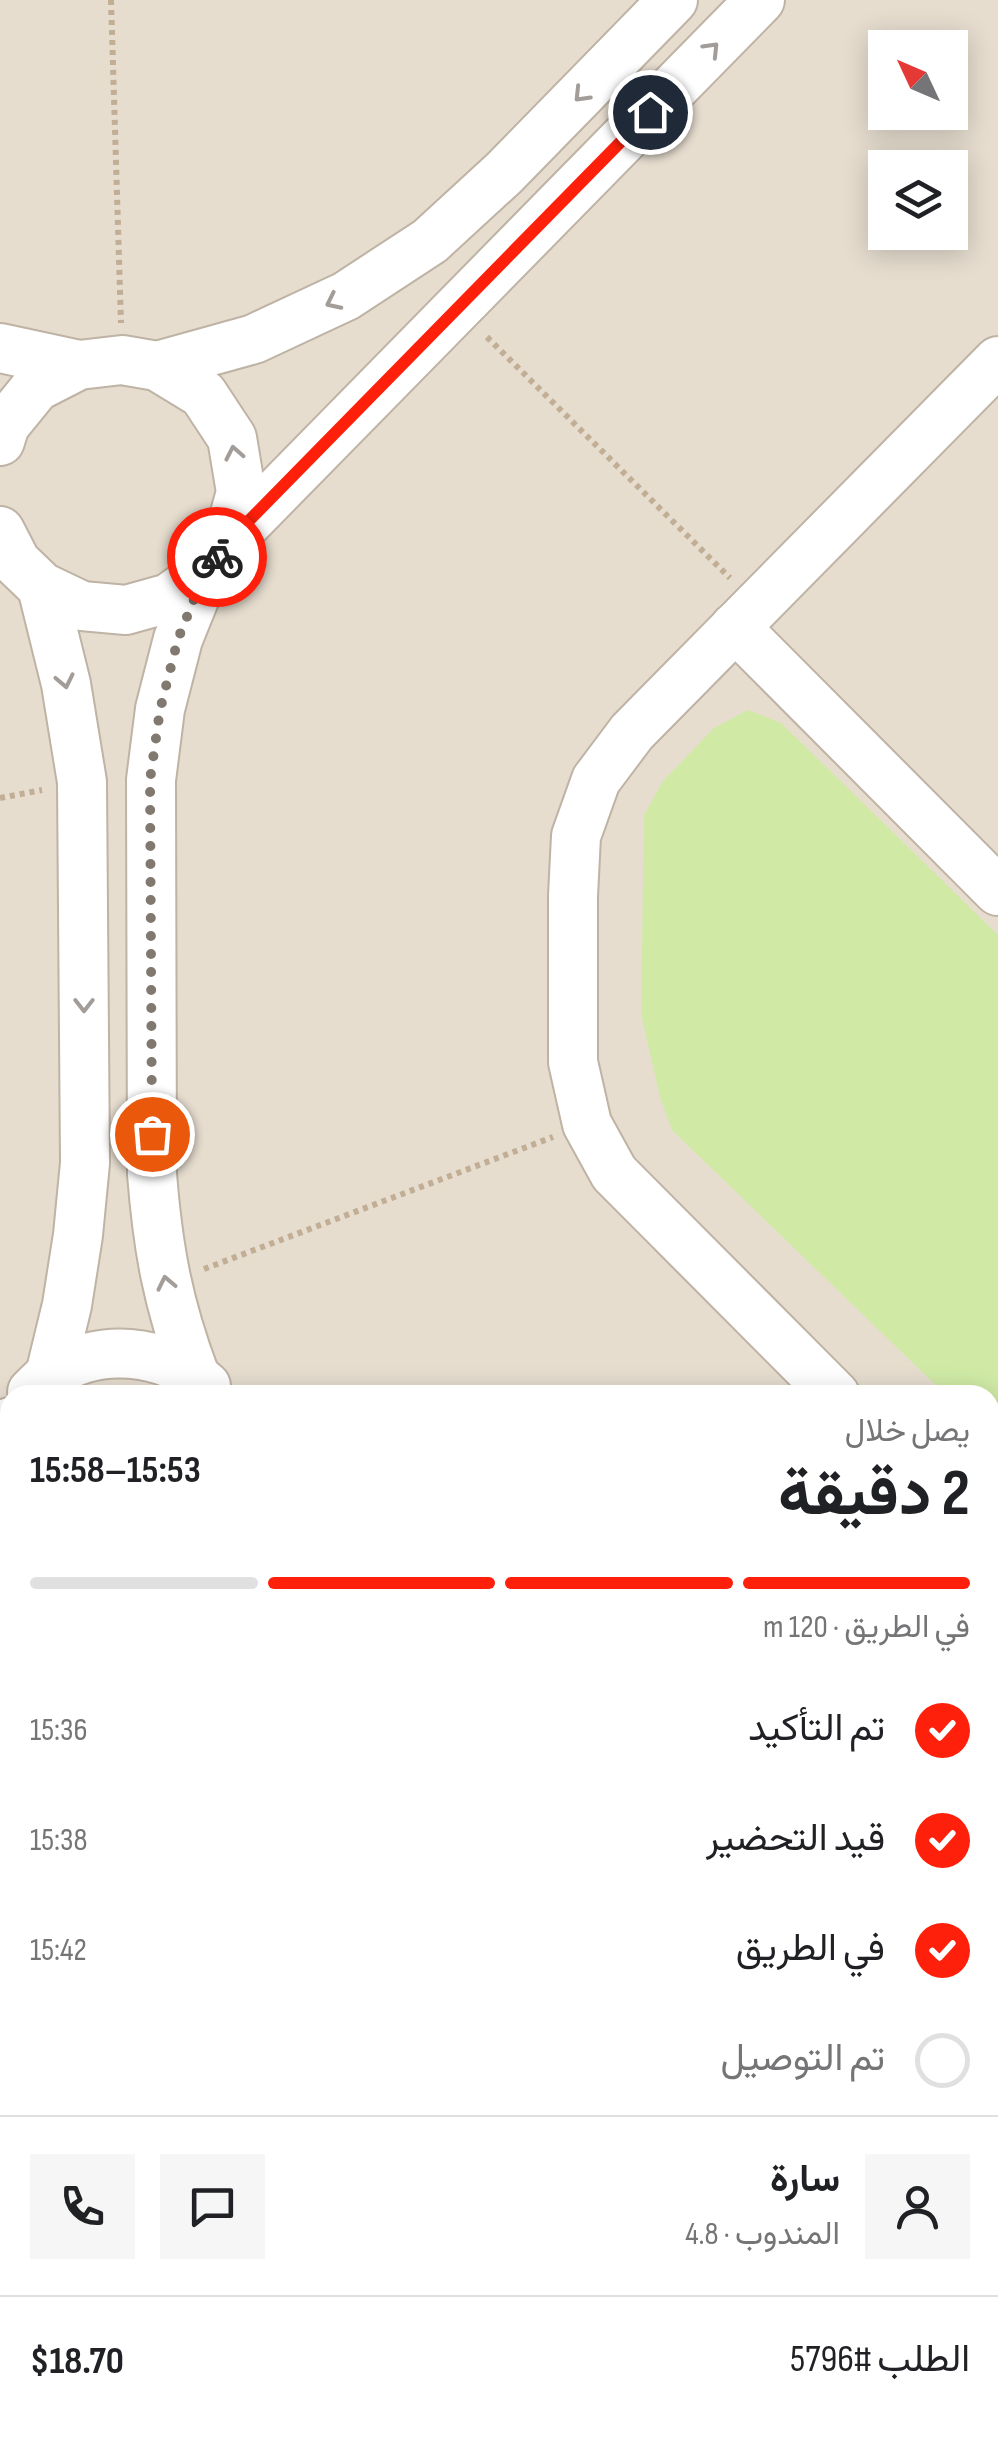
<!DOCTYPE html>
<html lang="ar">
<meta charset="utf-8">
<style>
body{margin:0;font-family:"Sofia Sans Condensed",Vazirmatn,sans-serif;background:#f6f6f6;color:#202124;direction:rtl;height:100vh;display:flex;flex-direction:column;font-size:38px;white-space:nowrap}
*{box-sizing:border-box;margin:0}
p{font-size:32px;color:#757577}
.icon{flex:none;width:55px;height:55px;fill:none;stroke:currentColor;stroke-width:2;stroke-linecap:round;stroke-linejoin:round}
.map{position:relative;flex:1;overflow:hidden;direction:ltr}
.details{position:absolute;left:0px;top:1385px;width:1000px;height:1062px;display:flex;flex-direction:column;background:#fff;border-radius:30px 30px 0 0;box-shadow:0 5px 25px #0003;direction:rtl}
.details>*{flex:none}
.needle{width:65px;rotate:314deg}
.buttons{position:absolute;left:868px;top:30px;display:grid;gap:20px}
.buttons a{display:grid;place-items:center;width:100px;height:100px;border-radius:0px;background:#fff;box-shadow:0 5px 25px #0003;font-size:50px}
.pin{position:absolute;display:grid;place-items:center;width:85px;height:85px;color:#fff;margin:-42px;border:5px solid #fff;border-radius:50%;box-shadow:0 2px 10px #0007}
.courier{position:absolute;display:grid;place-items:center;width:100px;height:100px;margin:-50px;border:8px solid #ff200b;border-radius:50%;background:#fff;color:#222;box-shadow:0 2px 12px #0007}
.headline em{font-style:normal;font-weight:700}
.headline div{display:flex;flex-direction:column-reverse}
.headline{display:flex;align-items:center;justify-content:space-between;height:170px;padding:0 30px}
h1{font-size:65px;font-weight:700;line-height:75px}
.bar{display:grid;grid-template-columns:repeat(4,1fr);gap:15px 10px;align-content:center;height:120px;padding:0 30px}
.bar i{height:12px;border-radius:8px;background:#e0e0e0}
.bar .selected{background:#ff200b}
.bar p{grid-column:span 4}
.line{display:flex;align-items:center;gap:25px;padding:0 30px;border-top:2px solid #e0e0e0}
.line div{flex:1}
.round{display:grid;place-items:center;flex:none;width:105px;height:105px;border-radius:0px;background:#f6f6f6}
ol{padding:0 30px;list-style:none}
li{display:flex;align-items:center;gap:30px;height:110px}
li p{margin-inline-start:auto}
li .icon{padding:10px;border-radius:50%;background:#ff200b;color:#fff;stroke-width:4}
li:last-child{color:#757577}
li i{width:55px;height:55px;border:5px solid #e0e0e0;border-radius:50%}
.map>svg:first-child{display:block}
</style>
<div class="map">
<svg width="998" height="2447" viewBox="0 0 998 2447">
<rect width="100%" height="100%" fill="#f2ece1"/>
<path fill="#e6ddcf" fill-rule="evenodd" d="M0,0h998v2271l-8,8v-884h-980v1043h827l-9,9h-828zM885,48h65v64h-65zM885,168h65v64h-65z"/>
<g fill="#d0eaa6">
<path d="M748,710l33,13 217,212v510l-8,-8v-42h-44l-274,-265 -12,-33 -19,-83 3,-199 19,-34 51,-53z"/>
<path d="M10,2192v246h203l-9,9h-204v-245z"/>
</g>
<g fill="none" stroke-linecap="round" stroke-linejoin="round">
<defs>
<g id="minor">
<path d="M0,348l79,17"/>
<path d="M157,366l97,-27 92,-43 84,-55 74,-68 169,-173"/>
<path d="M0,441l5,-16 31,-38 43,-22 43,-5 35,6 46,28 29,44 9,54 -14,51 -22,29 -36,26 -43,12 -44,-4 -40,-19 -26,-25 -16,-31"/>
<path d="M227,543l533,-543"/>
<path d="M42,587l24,97 16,98 3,381 -7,72 -11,70 -17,70"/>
<path d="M735,627l263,264"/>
<path d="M195,1376c-27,-72 -37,-126 -43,-202l-1,-394 9,-71 18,-70 27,-67"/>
<path d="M32,1392c6,-6 12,-12 18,-17 47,-33 114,-27 156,11"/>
<path d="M835,1395l-221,-222 -27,-49 -14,-62v-166l3,-60 20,-56 36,-48 366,-371"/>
<path d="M0,1447l10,-25"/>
<path d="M0,1517l10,25"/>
<path d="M990,1550l8,8"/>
<path d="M0,1630l10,-2"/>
<path d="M990,1730l8,-9"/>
<path d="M0,2129l10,-10"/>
<path d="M990,2135l8,6"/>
<path d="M990,2368l8,-8"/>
<path d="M293,2447l9,-9"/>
<path d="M914,2447l9,-9"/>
</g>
</defs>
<use href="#minor" stroke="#beb3a4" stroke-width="52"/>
<g stroke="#c1ae94" stroke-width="6" stroke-dasharray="5 5" stroke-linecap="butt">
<path d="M111,0l10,323"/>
<path d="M487,337l243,241"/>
<path d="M0,798l42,-8"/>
<path d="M204,1269l349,-132"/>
<path d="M0,1897l10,20"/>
</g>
<use href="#minor" stroke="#fff" stroke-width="48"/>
</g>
<defs><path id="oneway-chevron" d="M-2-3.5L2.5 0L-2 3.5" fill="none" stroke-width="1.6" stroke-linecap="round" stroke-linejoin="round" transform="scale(2.5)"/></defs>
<g stroke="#a29d98">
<use href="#oneway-chevron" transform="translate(712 49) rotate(-46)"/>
<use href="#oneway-chevron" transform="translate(581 95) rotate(134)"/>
<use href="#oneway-chevron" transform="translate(333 302) rotate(154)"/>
<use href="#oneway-chevron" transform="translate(234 453) rotate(-101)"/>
<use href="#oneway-chevron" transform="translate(65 681) rotate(78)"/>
<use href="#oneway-chevron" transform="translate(84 1005) rotate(90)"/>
<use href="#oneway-chevron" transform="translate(166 1283) rotate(-102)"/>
</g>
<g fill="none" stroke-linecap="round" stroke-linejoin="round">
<path stroke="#81796f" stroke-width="10" stroke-dasharray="0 18" d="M152,1134l-2,-354 10,-70 18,-71 27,-67 12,-15"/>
<path stroke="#ff200b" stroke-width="12" d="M217,557l10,-14 423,-431"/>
</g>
</svg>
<div class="buttons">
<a><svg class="needle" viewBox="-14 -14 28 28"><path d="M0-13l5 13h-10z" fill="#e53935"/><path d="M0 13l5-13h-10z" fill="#757577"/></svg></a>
<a><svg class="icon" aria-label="layers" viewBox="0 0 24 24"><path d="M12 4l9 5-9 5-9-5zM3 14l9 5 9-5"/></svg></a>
</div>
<div class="pin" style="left:152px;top:1134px;background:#ea580c"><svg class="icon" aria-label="bag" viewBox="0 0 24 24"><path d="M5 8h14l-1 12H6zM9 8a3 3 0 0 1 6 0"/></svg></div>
<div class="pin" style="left:650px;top:112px;background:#1f2937"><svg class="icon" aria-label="home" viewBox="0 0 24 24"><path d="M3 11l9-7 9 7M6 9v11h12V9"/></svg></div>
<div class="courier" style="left:217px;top:557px"><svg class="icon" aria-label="bike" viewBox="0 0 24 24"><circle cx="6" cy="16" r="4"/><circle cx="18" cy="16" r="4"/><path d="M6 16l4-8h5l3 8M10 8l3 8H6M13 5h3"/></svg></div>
<section class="details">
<div class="headline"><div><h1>2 دقيقة</h1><p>يصل خلال</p></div><em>15:53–15:58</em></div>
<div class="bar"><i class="selected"></i><i class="selected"></i><i class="selected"></i><i></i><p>في الطريق · 120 m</p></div>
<ol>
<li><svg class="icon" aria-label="check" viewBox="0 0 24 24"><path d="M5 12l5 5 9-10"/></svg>تم التأكيد<p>15:36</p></li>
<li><svg class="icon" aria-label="check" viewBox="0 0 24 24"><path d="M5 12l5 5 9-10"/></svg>قيد التحضير<p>15:38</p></li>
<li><svg class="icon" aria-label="check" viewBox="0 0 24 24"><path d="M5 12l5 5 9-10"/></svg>في الطريق<p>15:42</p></li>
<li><i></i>تم التوصيل</li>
</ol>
<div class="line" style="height:180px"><a class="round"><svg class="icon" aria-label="person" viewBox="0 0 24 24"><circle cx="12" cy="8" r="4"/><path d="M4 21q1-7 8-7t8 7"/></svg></a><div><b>سارة</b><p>المندوب · 4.8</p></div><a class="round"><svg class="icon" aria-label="chat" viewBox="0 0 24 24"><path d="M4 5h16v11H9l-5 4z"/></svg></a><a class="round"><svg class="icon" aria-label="phone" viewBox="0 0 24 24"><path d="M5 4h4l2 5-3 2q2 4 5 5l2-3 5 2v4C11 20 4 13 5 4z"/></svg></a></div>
<div class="line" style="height:130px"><div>الطلب #5796</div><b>$18.70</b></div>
</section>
</div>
